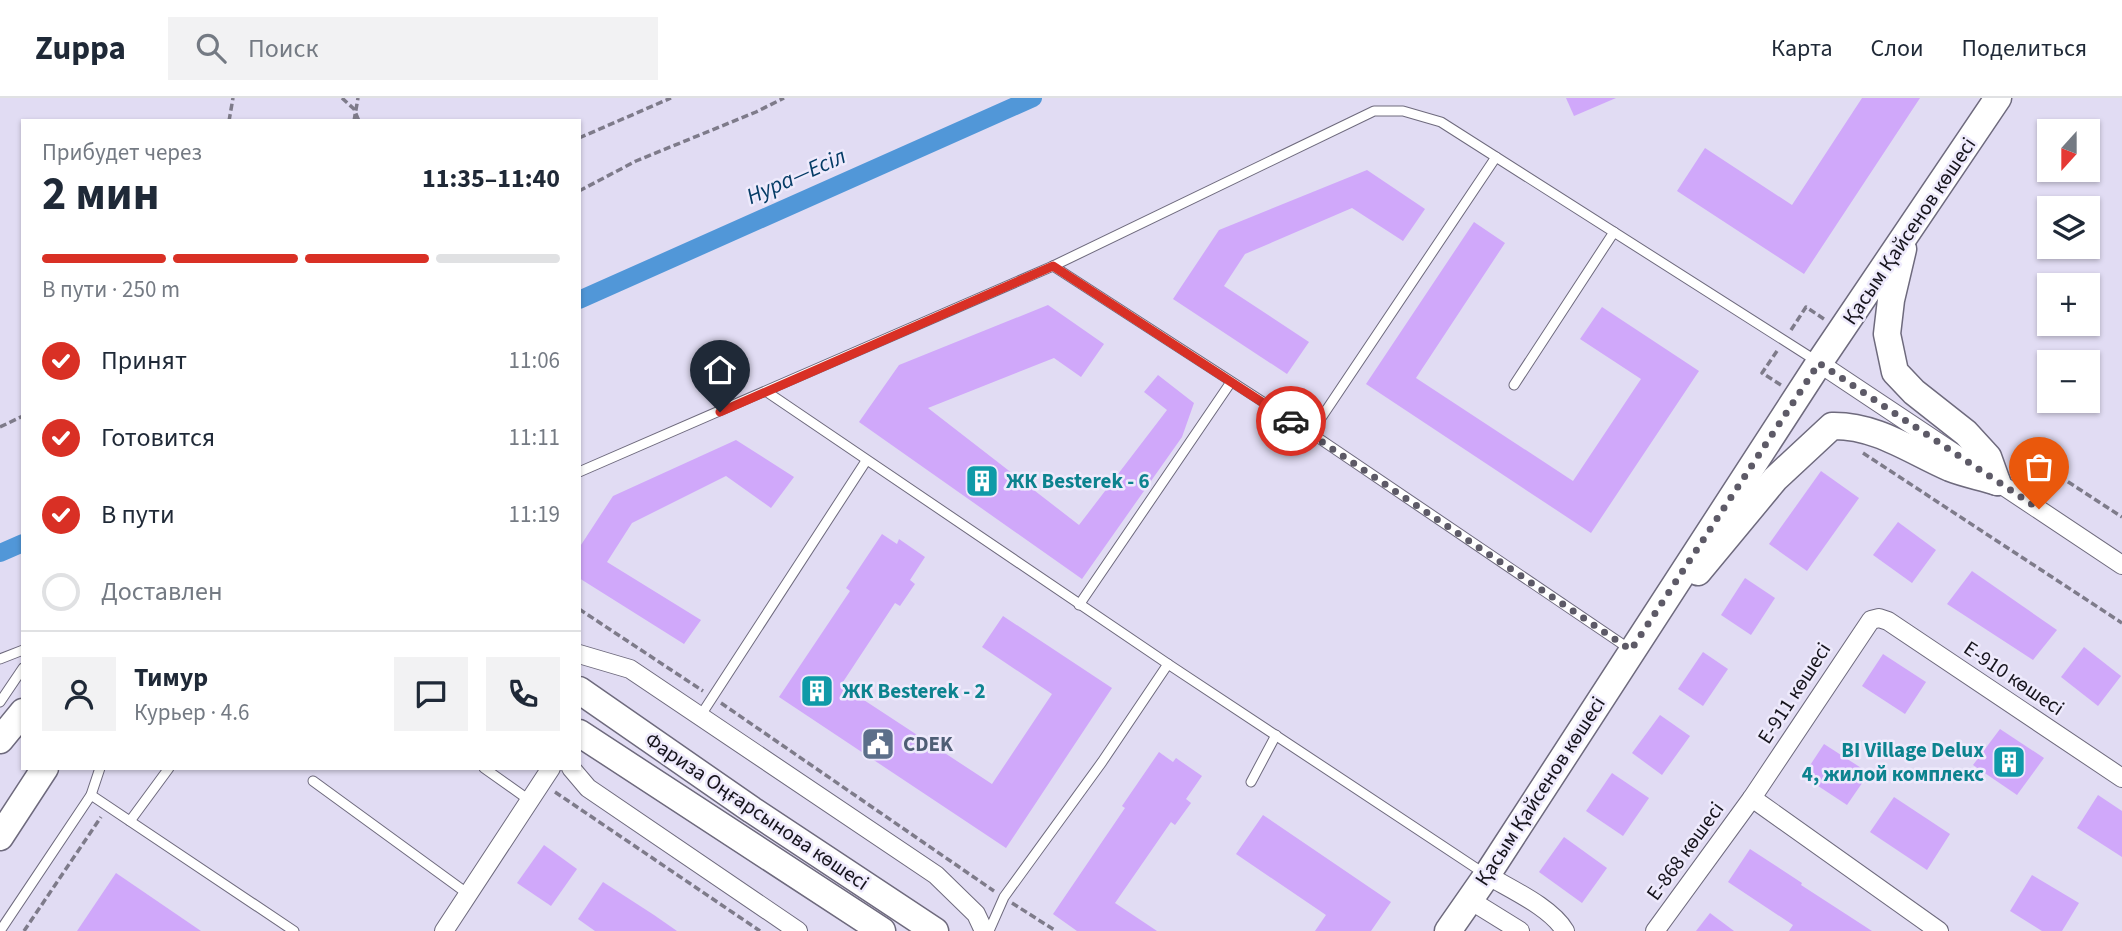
<!DOCTYPE html>
<html lang="ru">
<meta charset="utf-8">
<style>
body{margin:0;font-family:"Source Sans 3",sans-serif;background:#f2f2f3;color:#1f2937;height:100vh;display:flex;flex-direction:column;font-size:26px;white-space:nowrap}
*{box-sizing:border-box;margin:0}
p{font-size:23px;color:#747a83}
.icon{flex:none;width:38px;height:38px;fill:none;stroke:currentColor;stroke-width:2;stroke-linecap:round;stroke-linejoin:round}
.map{position:relative;flex:1;overflow:hidden}
.side{position:absolute;left:21px;top:21px;width:560px;height:651px;display:flex;flex-direction:column;background:#fff;border-radius:0px;box-shadow:0 2px 5px #0004}
.side>*{flex:none}
.needle{width:46px;rotate:201deg}
.fabs{position:absolute;left:2037px;top:21px;display:grid;gap:14px}
.fabs a{display:grid;place-items:center;width:63px;height:63px;border-radius:0px;background:#fff;box-shadow:0 2px 5px #0004;font-size:35px}
.pin{position:absolute;display:grid;place-items:center;width:60px;height:60px;color:#fff;margin:-72px -30px;border-radius:50% 50% 50% 0;rotate:-45deg;box-shadow:0 0 7px #0007}
.pin .icon{rotate:45deg}
.courier{position:absolute;display:grid;place-items:center;width:70px;height:70px;margin:-35px;border:5px solid #d93025;border-radius:50%;background:#fff;color:#222;box-shadow:0 2px 9px #0007}
.summary em{font-style:normal;font-weight:700}
.summary div{display:flex;flex-direction:column-reverse}
.summary{display:flex;align-items:center;justify-content:space-between;height:119px;padding:0 21px}
h1{font-size:46px;font-weight:700;line-height:52px}
.bar{display:grid;grid-template-columns:repeat(4,1fr);gap:10px 7px;align-content:center;height:84px;padding:0 21px}
.bar i{height:9px;border-radius:5px;background:#e0e1e3}
.bar .selected{background:#d93025}
.bar p{grid-column:span 4}
.line{display:flex;align-items:center;gap:18px;padding:0 21px;border-top:2px solid #e0e1e3}
.line div{flex:1}
.round{display:grid;place-items:center;flex:none;width:74px;height:74px;border-radius:0px;background:#f2f2f3}
ol{padding:0 21px;list-style:none}
li{display:flex;align-items:center;gap:21px;height:77px}
li p{margin-inline-start:auto}
li .icon{padding:7px;border-radius:50%;background:#d93025;color:#fff;stroke-width:4}
li:last-child{color:#747a83}
li i{width:38px;height:38px;border:4px solid #e0e1e3;border-radius:50%}
header{display:flex;align-items:center;gap:42px;box-sizing:border-box;height:98px;padding:0 35px;background:#fff;border-bottom:2px solid #e0e1e3}
header strong{font-size:33px}
nav{display:flex;gap:38px;margin-inline-start:auto;font-size:24px}
.search{width:490px;height:63px;background:#f2f2f3;display:flex;align-items:center;gap:18px;box-sizing:border-box;padding:0 24px;border-radius:0px;color:#747a83;font-size:26px}
.map>svg:first-child{display:block}
</style>
<header>
<strong>Zuppa</strong>
<div class="search"><svg class="icon" aria-label="search" viewBox="0 0 24 24"><circle cx="10" cy="10" r="6"/><path d="M15 15l6 6"/></svg>Поиск</div>
<nav><a>Карта</a><a>Слои</a><a>Поделиться</a></nav>
</header>
<div class="map">
<svg width="2122" height="833" viewBox="0 0 2122 833">
<rect width="100%" height="100%" fill="#e1dcf3"/>
<g fill="none" stroke-linecap="round" stroke-linejoin="round">
<g stroke="#5197d8" stroke-width="18">
<path d="M579,202l454,-202"/>
<path d="M0,455l23,-10"/>
</g>
</g>
<g fill="#d0a8fa">
<path d="M1566,0h50l-42,18z"/>
<path d="M1862,0h58l-116,176 -127,-83 28,-43 87,57z"/>
<path d="M1367,72l58,39 -22,32 -51,-33 -107,46 -21,32 85,56 -22,32 -114,-75 46,-69z"/>
<path d="M1474,124l31,21 -89,135 157,103 68,-102 -61,-40 22,-32 97,64 -108,162 -225,-149z"/>
<path d="M1048,207l56,39 -23,33 -27,-19 -126,50 151,117 88,-115 -23,-18 14,-17 36,28 -12,34 -100,142 -223,-157 40,-57z"/>
<path d="M736,342l58,37 -23,31 -45,-32 -94,47 -25,39 94,58 -17,24 -105,-66v-30l34,-52z"/>
<path d="M1821,373l38,27 -52,73 -38,-27z"/>
<path d="M1898,424l38,28 -24,33 -39,-28z"/>
<path d="M882,436l15,10 2,-5 26,18 -15,23 5,4 -15,22 -5,-3 -54,82 151,99 60,-90 -70,-47 21,-31 109,72 -106,160 -227,-151 71,-106 -4,-3z"/>
<path d="M1972,473l85,59 -24,30 -86,-56z"/>
<path d="M1745,480l30,20 -24,37 -30,-20z"/>
<path d="M2084,549l37,29 -23,30 -37,-29z"/>
<path d="M1703,554l25,17 -25,37 -25,-17z"/>
<path d="M1883,556l43,28 -21,32 -43,-28z"/>
<path d="M1660,617l30,21 -28,39 -30,-22z"/>
<path d="M2000,631l44,29 -27,37 -44,-30z"/>
<path d="M1824,646l45,29 -22,32 -44,-29z"/>
<path d="M1159,654l14,10 3,-4 26,18 -16,23 5,4 -16,22 -4,-3 -56,81 42,28h-80l-24,-17 72,-106 -3,-2z"/>
<path d="M1612,675l37,25 -26,38 -37,-25z"/>
<path d="M2098,697l24,16v46l-45,-29z"/>
<path d="M1894,699l56,37 -23,36 -57,-38z"/>
<path d="M1263,717l128,87 -20,29h-56l11,-16 -90,-61z"/>
<path d="M1564,739l43,31 -25,35 -43,-31z"/>
<path d="M544,747l33,24 -26,37 -34,-23z"/>
<path d="M1750,751l52,34 -1,2 71,46h-83l4,-6 -65,-43z"/>
<path d="M116,775l85,58h-124z"/>
<path d="M2032,777l47,28 -17,28h-20l-32,-20z"/>
<path d="M603,784l51,33 23,16h-82l-17,-12z"/>
<path d="M1710,815l24,18h-38z"/>
</g>
<g fill="none" stroke-linecap="round" stroke-linejoin="round">
<defs>
<g id="lane">
<path d="M1053,168l258,167 320,217"/>
<path d="M1514,287l100,-153"/>
<path d="M767,294l401,272"/>
<path d="M1311,335l185,-276"/>
<path d="M579,374l474,-206 321,-155h29l38,11 377,240"/>
<path d="M1079,507l152,-223"/>
<path d="M0,561l23,-9"/>
<path d="M0,604l23,-34"/>
<path d="M699,620l167,-257"/>
<path d="M484,670l45,32"/>
<path d="M313,683l155,113"/>
<path d="M1251,684l25,-47"/>
<path d="M91,697l203,136"/>
<path d="M130,723l39,-53"/>
<path d="M0,833l91,-136 9,-27"/>
<path d="M989,833l15,-34 98,-135 66,-98 317,210"/>
</g>
<g id="street">
<path d="M1819,265l303,202"/>
<path d="M579,556l51,15 306,206 40,39 8,17"/>
<path d="M571,670l17,20 210,143"/>
<path d="M1752,700l187,133"/>
<path d="M1487,777c23,14 64,32 78,56"/>
<path d="M1470,802l50,31"/>
<path d="M444,833l107,-163"/>
<path d="M1655,833l97,-133 119,-178 8,-2 9,3 234,157"/>
</g>
<g id="secondary">
<path d="M1903,151l-12,51 -4,34 8,38 19,20 52,41 22,24 9,25"/>
<path d="M1698,474l77,-93 57,-53c44,-1 79,25 118,42 15,6 32,9 47,14"/>
<path d="M579,592l173,120 183,121"/>
<path d="M579,635l303,198"/>
<path d="M0,642l23,-28"/>
<path d="M0,739l45,-69"/>
<path d="M1448,833l39,-56 332,-512 179,-265"/>
</g>
</defs>
<use href="#lane" stroke="#6e6a7d" stroke-width="11"/>
<use href="#street" stroke="#6e6a7d" stroke-width="20"/>
<use href="#secondary" stroke="#6e6a7d" stroke-width="29"/>
<g stroke="#7e7b8a" stroke-width="3.5" stroke-dasharray="7 3.5" stroke-linecap="butt">
<path d="M342,0l12,11 5,12"/>
<path d="M229,23l4,-23"/>
<path d="M354,23l4,-23"/>
<path d="M579,40l92,-40"/>
<path d="M579,93l57,-30 120,-49 28,-14"/>
<path d="M1791,232l15,-23 18,12"/>
<path d="M1777,253l-15,22 19,12"/>
<path d="M0,329l23,-11"/>
<path d="M1863,355l259,170"/>
<path d="M2013,362l23,17 20,-3 66,43"/>
<path d="M579,511l124,82"/>
<path d="M721,605l273,188"/>
<path d="M555,694l205,139"/>
<path d="M1012,805l44,28"/>
<path d="M24,833l77,-114"/>
</g>
<use href="#lane" stroke="#fff" stroke-width="9"/>
<use href="#street" stroke="#fff" stroke-width="18"/>
<use href="#secondary" stroke="#fff" stroke-width="26"/>
</g>
<g fill="none" stroke-linecap="round" stroke-linejoin="round">
<path stroke="#5d5a67" stroke-width="7" stroke-dasharray="0 12.6" d="M1291,323l340,229 188,-287 220,146"/>
<path stroke="#d93025" stroke-width="9" d="M720,314l333,-146 238,155"/>
</g>
<defs>
<symbol id="building-square" viewBox="-11 -11 22 22"><rect x="-9" y="-9" width="18" height="18" rx="4" fill="#0f9aa8" stroke="#eeeafc"/><path d="M-4-6H4V6H1V3H-1V6H-4ZM-2.5-4.3h1.7v1.8h-1.7ZM.8-4.3h1.7v1.8H.8ZM-2.5-1h1.7V.8h-1.7ZM.8-1h1.7V.8H.8Z" fill="#fff"/></symbol>
<symbol id="civic-square" viewBox="-11 -11 22 22"><rect x="-9" y="-9" width="18" height="18" rx="4" fill="#5c6f8a" stroke="#eeeafc"/><path d="M-.6-6.5H3V-4.5H.6V-3L4-1V1h2V6H-6V1h2V-1L-.6-3ZM-1.2 2.5V6h2.4V2.5Z" fill="#fff"/></symbol>
</defs>
<g fill-rule="evenodd">
<use href="#building-square" x="963" y="364" width="38" height="38"/>
<use href="#building-square" x="798" y="574" width="38" height="38"/>
<use href="#civic-square" x="859" y="627" width="38" height="38"/>
<use href="#building-square" x="1990" y="645" width="38" height="38"/>
</g>
<g text-anchor="middle" dominant-baseline="central" stroke-width="5" stroke-linejoin="round" paint-order="stroke">
<g font-size="21" fill="#16141c" stroke="#eeeafc">
<text transform="translate(1909 133) rotate(-56)">Қасым Қайсенов көшесі</text>
<text transform="translate(2014 580) rotate(34)">Е-910 көшесі</text>
<text transform="translate(1794 595) rotate(-57)">Е-911 көшесі</text>
<text transform="translate(1540 693) rotate(-57)">Қасым Қайсенов көшесі</text>
<text transform="translate(757 713) rotate(34)">Фариза Оңғарсынова көшесі</text>
<text transform="translate(1685 753) rotate(-54)">Е-868 көшесі</text>
</g>
<g font-size="21" font-weight="bold" fill="#0d838f" stroke="#eeeafc" text-anchor="start">
<text x="1006" y="383">ЖК Besterek - 6</text>
<text x="842" y="593">ЖК Besterek - 2</text>
<text x="1984" y="652" text-anchor="end">BI Village Delux<tspan x="1984" dy="24">4, жилой комплекс</tspan></text>
</g>
<g font-size="21" font-weight="bold" fill="#4e5e75" stroke="#eeeafc" text-anchor="start">
<text x="903" y="646">CDEK</text>
</g>
<g font-size="23" font-style="italic" fill="#043b65" stroke="#eeeafc">
<text transform="translate(796 78) rotate(-24)">Нура—Есіл</text>
</g>
</g>
</svg>
<div class="fabs">
<a><svg class="needle" viewBox="-14 -14 28 28"><path d="M0-13l5 13h-10z" fill="#e53935"/><path d="M0 13l5-13h-10z" fill="#747a83"/></svg></a>
<a><svg class="icon" aria-label="layers" viewBox="0 0 24 24"><path d="M12 4l9 5-9 5-9-5zM3 14l9 5 9-5"/></svg></a>
<a>+</a>
<a>−</a>
</div>
<div class="pin" style="left:2039px;top:411px;background:#ea580c"><svg class="icon" aria-label="bag" viewBox="0 0 24 24"><path d="M5 8h14l-1 12H6zM9 8a3 3 0 0 1 6 0"/></svg></div>
<div class="pin" style="left:720px;top:314px;background:#1f2937"><svg class="icon" aria-label="home" viewBox="0 0 24 24"><path d="M3 11l9-7 9 7M6 9v11h12V9"/></svg></div>
<div class="courier" style="left:1291px;top:323px"><svg class="icon" aria-label="car" viewBox="0 0 24 24"><path d="M5 17H2v-5l4-1 3-4h7l3 4 3 1v5h-3M9 17h6M6 11h13"/><circle cx="7" cy="17" r="2"/><circle cx="17" cy="17" r="2"/></svg></div>
<section class="side">
<div class="summary"><div><h1>2 мин</h1><p>Прибудет через</p></div><em>11:35–11:40</em></div>
<div class="bar"><i class="selected"></i><i class="selected"></i><i class="selected"></i><i></i><p>В пути · 250 m</p></div>
<ol>
<li><svg class="icon" aria-label="check" viewBox="0 0 24 24"><path d="M5 12l5 5 9-10"/></svg>Принят<p>11:06</p></li>
<li><svg class="icon" aria-label="check" viewBox="0 0 24 24"><path d="M5 12l5 5 9-10"/></svg>Готовится<p>11:11</p></li>
<li><svg class="icon" aria-label="check" viewBox="0 0 24 24"><path d="M5 12l5 5 9-10"/></svg>В пути<p>11:19</p></li>
<li><i></i>Доставлен</li>
</ol>
<div class="line" style="height:126px"><a class="round"><svg class="icon" aria-label="person" viewBox="0 0 24 24"><circle cx="12" cy="8" r="4"/><path d="M4 21q1-7 8-7t8 7"/></svg></a><div><b>Тимур</b><p>Курьер · 4.6</p></div><a class="round"><svg class="icon" aria-label="chat" viewBox="0 0 24 24"><path d="M4 5h16v11H9l-5 4z"/></svg></a><a class="round"><svg class="icon" aria-label="phone" viewBox="0 0 24 24"><path d="M5 4h4l2 5-3 2q2 4 5 5l2-3 5 2v4C11 20 4 13 5 4z"/></svg></a></div>
</section>
</div>
